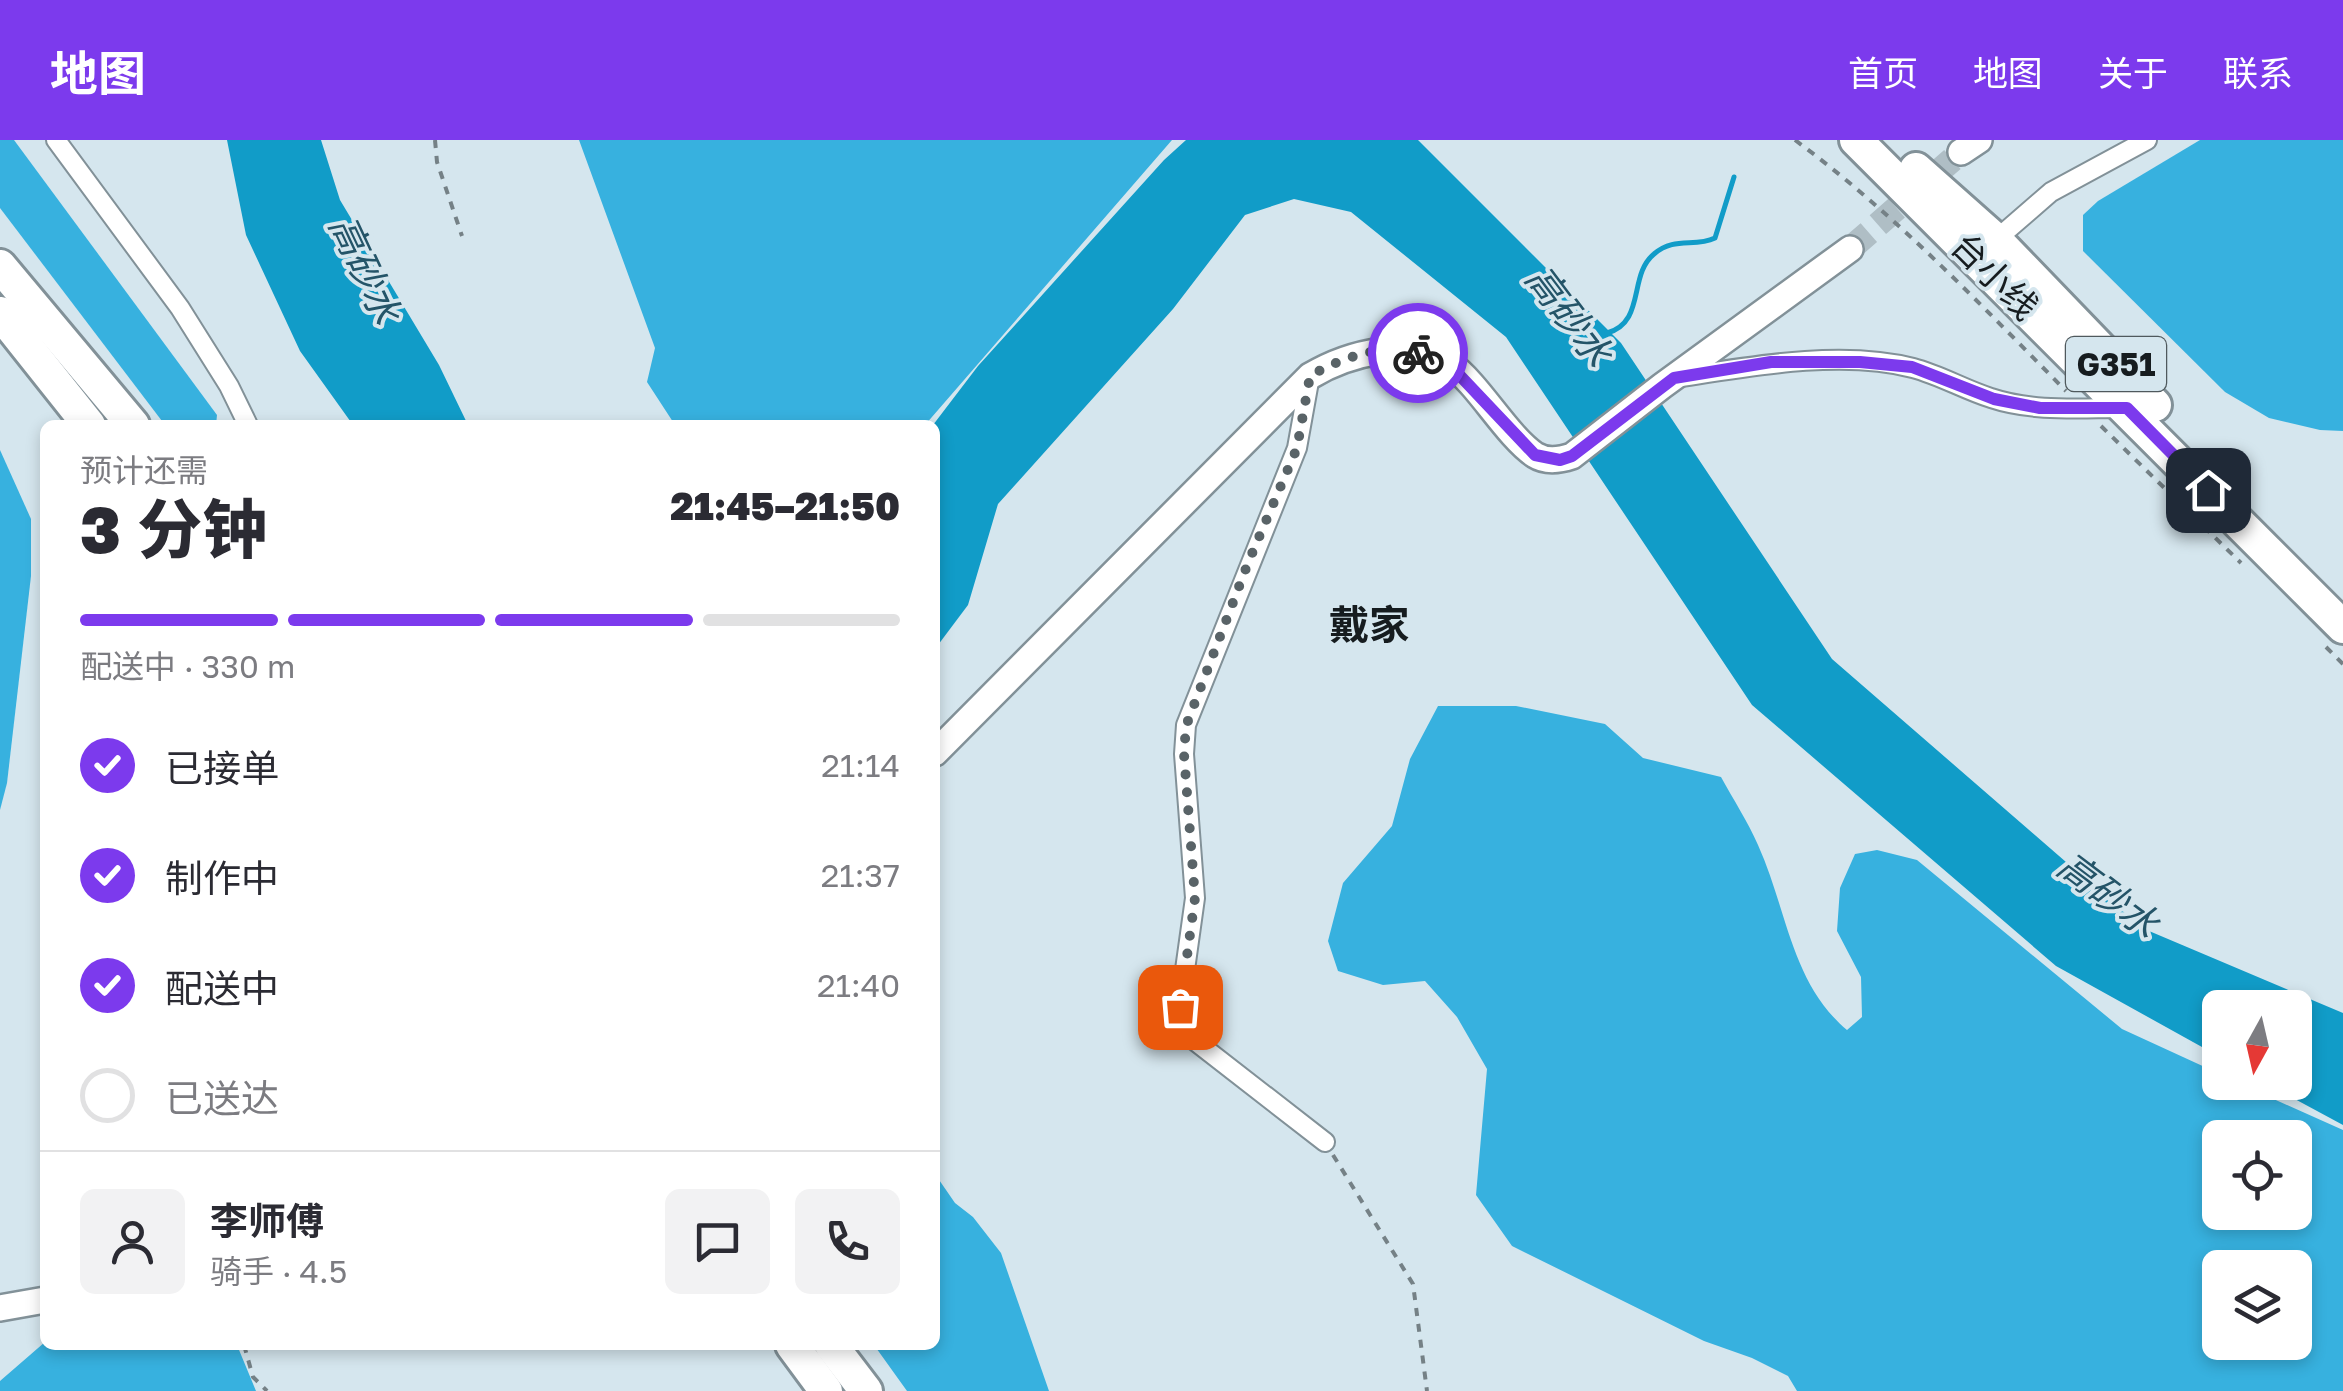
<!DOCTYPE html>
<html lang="zh">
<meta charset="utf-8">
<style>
body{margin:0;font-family:"Golos Text","Noto Sans SC",sans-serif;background:#f2f2f3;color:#2b2b33;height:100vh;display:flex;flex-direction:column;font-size:38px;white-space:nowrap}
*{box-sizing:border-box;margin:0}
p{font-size:32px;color:#7c7c81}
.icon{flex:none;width:55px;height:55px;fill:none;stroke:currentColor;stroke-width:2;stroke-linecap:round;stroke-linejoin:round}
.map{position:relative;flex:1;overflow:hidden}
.panel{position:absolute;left:40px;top:280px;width:900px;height:930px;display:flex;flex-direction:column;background:#fff;border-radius:15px;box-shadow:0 5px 15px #0003}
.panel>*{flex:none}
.needle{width:65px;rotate:188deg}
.buttons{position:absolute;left:2202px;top:850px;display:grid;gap:20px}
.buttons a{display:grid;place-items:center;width:110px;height:110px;border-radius:15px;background:#fff;box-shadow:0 5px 15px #0003;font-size:50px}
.pin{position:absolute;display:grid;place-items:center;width:85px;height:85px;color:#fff;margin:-42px;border-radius:20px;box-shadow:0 5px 15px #0006}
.courier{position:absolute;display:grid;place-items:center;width:100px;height:100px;margin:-50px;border:8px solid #7c3aed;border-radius:50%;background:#fff;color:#222;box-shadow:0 2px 12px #0007}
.overview em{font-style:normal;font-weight:800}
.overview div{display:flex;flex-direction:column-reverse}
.overview{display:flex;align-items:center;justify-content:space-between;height:170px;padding:0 40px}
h1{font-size:65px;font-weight:800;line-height:75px}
.bar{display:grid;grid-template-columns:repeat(4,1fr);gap:15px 10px;align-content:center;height:120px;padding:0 40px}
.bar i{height:12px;border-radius:8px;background:#e1e1e2}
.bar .selected{background:#7c3aed}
.bar p{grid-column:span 4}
.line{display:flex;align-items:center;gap:25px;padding:0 40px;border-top:2px solid #e1e1e2}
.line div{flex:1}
.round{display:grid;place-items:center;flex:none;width:105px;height:105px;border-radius:15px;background:#f2f2f3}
ol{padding:0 40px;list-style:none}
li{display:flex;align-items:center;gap:30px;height:110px}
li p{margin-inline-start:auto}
li .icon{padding:10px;border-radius:50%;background:#7c3aed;color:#fff;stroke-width:4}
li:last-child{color:#7c7c81}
li i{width:55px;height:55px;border:5px solid #e1e1e2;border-radius:50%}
header{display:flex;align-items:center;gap:60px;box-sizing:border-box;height:140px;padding:0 50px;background:#7c3aed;color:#fff}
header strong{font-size:48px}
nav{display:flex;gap:55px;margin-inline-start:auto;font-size:35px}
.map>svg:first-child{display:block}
</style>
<header>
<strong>地图</strong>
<nav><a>首页</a><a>地图</a><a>关于</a><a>联系</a></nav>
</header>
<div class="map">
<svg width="2343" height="1251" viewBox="0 0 2343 1251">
<rect width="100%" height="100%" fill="#d5e6ee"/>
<g fill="#37b1df" fill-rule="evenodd">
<path d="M0,0h14l203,275 -1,10h-51l-165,-217z"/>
<path d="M579,0h593l-247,285h-250l-28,-43 8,-34z"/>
<path d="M2200,0h143v291l-23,-1 -51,-12 -44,-26 -142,-141v-36l15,-14z"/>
<path d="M0,310l31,69v57l-24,207 -7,27z"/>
<path d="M1438,566h78l89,18 38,34 78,19c12,22 27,45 37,68 29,64 33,138 89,185l15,-13 -1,-40 -24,-46 3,-43 15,-34 22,-4 40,10 205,169 98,45v8l18,1 105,47v261h-546l-9,-15 -36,-18 -48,-17 -192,-95 -36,-51 11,-126 -30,-52 -32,-36 -42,4 -45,-14 -10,-30 15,-58 49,-57 18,-67zM2220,998h75v74h-75zM2220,1128h75v74h-75z"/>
<path d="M935,1034l20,29 18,14 28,36 48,138h-142l-33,-46h61z"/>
<path d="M45,1202v3h192l19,46h-256v-10z"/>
</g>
<g fill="#119cc8">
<path d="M227,0h94l19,60 99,165 29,60h-115l-53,-74 -54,-116z"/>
<path d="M1186,0h232l203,203 211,316 310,269 201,85v112l-78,-42 30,-1v-74h-75v49l-164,-91 -304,-261 -246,-368 -155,-125 -57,-13 -49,16 -72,94 -175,195 -30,101 -33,44 -2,-224 45,-59 186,-206z"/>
</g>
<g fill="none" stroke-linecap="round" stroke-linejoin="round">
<path stroke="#119cc8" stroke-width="5" d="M1607,193c39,-11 21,-58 47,-79 21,-18 40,-6 61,-16l19,-61"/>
<path stroke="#afbec5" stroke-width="25" stroke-dasharray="25 12" stroke-linecap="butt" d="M1850,109l111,-97"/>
<defs>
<g id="street">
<path d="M56,0l124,168 49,78 19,39"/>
<path d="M1991,104l60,-52 96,-52"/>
<path d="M1310,236l-13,72 -111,277 -2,29 11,144 -18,129 148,115"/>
<path d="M1676,238c71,-11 165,-29 237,-10 27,7 52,22 78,30 42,14 88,10 130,10"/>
</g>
<g id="secondary">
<path d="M1961,12l18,-12"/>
<path d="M935,613l375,-377c37,-22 101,-40 140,-12 29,21 56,71 85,91 11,7 25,5 37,1l90,-70 188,-137"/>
<path d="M0,1168l45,-8"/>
</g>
<g id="highway">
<path d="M1856,0l487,487"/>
<path d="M1916,29l80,71 159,165"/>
<path d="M0,126l133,159"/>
<path d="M0,173l89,112"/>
<path d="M792,1205l34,46"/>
<path d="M831,1205l35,46"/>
</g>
</defs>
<use href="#street" stroke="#829198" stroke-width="22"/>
<use href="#secondary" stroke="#829198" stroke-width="30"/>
<use href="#highway" stroke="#829198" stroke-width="38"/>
<g stroke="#758186" stroke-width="4" stroke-dasharray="8 8" stroke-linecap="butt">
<path d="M435,0l2,22 25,74"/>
<path d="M1795,0c99,73 185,164 271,251"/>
<path d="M2101,286l140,137"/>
<path d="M2326,507l17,17"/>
<path d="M1333,1015l80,129 14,107"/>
<path d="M244,1205l9,32 14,14"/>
</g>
<use href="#street" stroke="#fff" stroke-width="18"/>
<use href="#secondary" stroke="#fff" stroke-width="25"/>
<use href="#highway" stroke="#fff" stroke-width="32"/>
</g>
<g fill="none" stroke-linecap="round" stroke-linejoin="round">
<path stroke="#596367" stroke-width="10" stroke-dasharray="0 18" d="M1180,867l15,-109 -11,-144 2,-28 62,-163 49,-115 13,-72c29,-17 74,-34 108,-23"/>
<path stroke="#7c3aed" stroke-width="12" d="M1418,213l30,10 87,92 25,5 12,-4 102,-78 97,-16h89l52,5 82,32 46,9h87l81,82"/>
</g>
<g text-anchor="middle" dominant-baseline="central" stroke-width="8" stroke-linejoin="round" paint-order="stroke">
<rect fill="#d5e6ee" stroke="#4f595d" stroke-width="2.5" x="2066" y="197" width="100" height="54" rx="8"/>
<g font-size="32" font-weight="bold" fill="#161c1f">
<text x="2116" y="224">G351</text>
</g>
<g font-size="35" fill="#161c1f" stroke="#d5e6ee">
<text transform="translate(1995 136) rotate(45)">台小线</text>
</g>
<g font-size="38" font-style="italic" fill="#245468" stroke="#d5e6ee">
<text transform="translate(366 129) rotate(65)">高砂水</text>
<text transform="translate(1570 175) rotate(53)">高砂水</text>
<text transform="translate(2109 754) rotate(37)">高砂水</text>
</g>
<g font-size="40" font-weight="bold" fill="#161c1f" stroke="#d5e6ee">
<text x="1369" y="484">戴家</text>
</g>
</g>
</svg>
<div class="buttons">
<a><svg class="needle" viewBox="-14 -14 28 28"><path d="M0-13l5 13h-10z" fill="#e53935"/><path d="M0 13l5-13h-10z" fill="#7c7c81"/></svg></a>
<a><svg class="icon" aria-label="locate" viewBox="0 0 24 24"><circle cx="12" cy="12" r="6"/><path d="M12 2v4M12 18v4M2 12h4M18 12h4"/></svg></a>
<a><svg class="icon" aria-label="layers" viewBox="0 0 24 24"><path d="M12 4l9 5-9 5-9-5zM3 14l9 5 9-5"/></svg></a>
</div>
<div class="pin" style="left:1180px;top:867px;background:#ea580c"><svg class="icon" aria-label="bag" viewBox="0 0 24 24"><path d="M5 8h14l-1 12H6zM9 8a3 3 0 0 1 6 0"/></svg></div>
<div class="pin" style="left:2208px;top:350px;background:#1f2937"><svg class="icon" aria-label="home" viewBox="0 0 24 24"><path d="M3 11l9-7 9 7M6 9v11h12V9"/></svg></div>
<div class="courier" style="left:1418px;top:213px"><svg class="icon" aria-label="bike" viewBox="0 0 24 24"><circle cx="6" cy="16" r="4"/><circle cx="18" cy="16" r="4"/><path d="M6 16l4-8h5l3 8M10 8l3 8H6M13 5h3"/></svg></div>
<section class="panel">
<div class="overview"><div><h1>3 分钟</h1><p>预计还需</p></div><em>21:45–21:50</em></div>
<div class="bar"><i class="selected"></i><i class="selected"></i><i class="selected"></i><i></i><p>配送中 · 330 m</p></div>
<ol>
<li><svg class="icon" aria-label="check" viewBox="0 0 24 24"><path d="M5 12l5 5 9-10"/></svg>已接单<p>21:14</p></li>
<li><svg class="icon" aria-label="check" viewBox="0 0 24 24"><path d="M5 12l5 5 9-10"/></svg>制作中<p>21:37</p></li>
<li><svg class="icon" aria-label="check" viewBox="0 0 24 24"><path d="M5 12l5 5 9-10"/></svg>配送中<p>21:40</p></li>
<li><i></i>已送达</li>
</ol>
<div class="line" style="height:180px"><a class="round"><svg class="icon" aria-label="person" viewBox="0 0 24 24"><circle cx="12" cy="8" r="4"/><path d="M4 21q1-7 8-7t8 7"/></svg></a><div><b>李师傅</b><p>骑手 · 4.5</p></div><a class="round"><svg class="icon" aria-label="chat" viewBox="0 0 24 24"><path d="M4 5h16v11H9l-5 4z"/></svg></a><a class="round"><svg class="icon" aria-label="phone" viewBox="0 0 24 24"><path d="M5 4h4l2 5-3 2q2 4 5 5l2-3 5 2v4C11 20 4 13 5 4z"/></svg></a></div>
</section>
</div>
